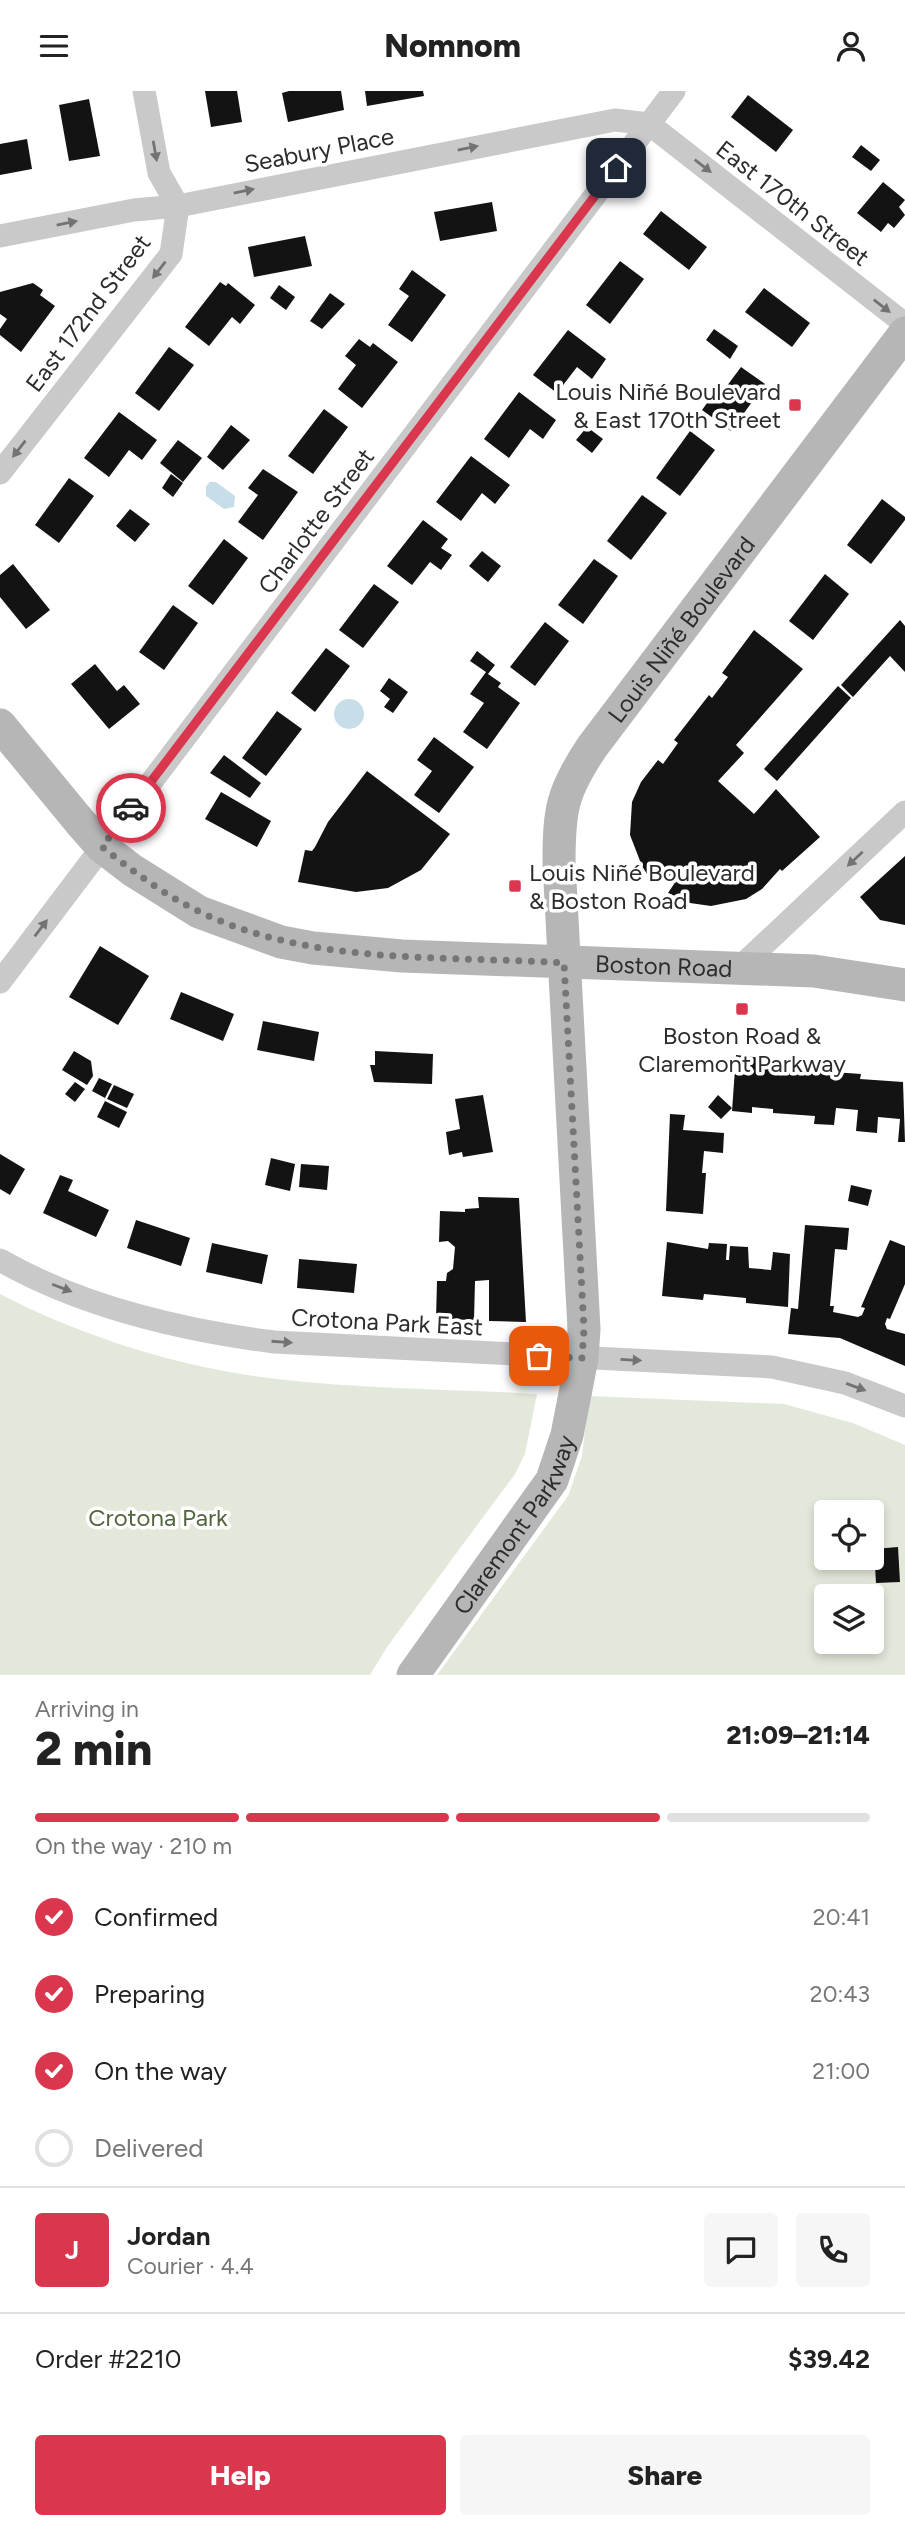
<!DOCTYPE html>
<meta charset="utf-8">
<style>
body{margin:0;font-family:Figtree,sans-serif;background:#f6f6f6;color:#222;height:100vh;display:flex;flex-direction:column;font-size:26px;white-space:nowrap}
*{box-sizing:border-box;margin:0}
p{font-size:23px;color:#767676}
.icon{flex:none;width:38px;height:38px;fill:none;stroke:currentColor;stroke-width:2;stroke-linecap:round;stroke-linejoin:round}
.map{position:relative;height:1584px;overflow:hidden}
.side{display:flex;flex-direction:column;background:#fff;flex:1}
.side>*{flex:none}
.buttons{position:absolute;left:814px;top:1409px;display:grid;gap:14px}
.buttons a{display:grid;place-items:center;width:70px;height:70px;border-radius:7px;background:#fff;box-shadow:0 4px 10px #0003;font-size:35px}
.pin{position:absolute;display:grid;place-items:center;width:60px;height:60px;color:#fff;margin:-30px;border-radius:14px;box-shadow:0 4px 10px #0006}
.courier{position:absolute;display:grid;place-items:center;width:70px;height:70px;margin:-35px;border:5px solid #da374e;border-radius:50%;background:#fff;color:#222;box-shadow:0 2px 9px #0007}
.overview em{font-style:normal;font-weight:800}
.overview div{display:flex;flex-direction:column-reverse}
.overview{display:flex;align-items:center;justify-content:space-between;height:119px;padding:0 35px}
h1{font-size:46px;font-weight:800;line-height:52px}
.bar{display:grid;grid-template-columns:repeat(4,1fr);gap:10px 7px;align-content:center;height:84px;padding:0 35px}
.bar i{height:9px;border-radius:5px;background:#e0e0e0}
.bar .on{background:#da374e}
.bar p{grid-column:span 4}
.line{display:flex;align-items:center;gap:18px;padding:0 35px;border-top:2px solid #e0e0e0}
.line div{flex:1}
.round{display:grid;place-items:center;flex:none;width:74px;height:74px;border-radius:7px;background:#f6f6f6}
ol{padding:0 35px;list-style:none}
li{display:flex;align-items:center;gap:21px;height:77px}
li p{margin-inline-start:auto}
li .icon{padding:7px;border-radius:50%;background:#da374e;color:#fff;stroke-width:4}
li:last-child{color:#767676}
li i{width:38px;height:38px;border:4px solid #e0e0e0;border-radius:50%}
.primary-button{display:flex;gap:14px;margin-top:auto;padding:14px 35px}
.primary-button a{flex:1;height:80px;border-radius:7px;background:#da374e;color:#fff;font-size:28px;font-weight:800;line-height:80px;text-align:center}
.primary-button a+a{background:#f6f6f6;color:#222}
header{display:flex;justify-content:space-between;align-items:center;height:91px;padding:0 35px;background:#fff;font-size:32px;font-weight:800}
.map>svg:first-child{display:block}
</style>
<header><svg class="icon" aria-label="menu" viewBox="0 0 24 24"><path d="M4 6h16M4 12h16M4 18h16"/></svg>Nomnom<svg class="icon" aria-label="person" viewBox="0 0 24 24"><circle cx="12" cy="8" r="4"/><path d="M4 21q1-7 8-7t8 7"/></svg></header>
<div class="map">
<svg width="905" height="1584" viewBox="0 0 905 1584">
<rect width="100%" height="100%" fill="#fff"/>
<g fill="#e3e9da" fill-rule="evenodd">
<path d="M0,1203c85,44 182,74 277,85 86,10 174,10 260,15l-12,60 -10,20 -128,173 -17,28h-370z"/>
<path d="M589,1305l195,8 69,19 52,22v230h-468l131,-179 14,-40zM826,1421h46v45h-46zM826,1505h46v45h-46z"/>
</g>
<g fill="#c7dee9">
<path d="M210,391h6l19,14 -1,11 -10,2 -18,-13v-10z"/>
<circle cx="349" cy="623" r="15"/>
</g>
<g fill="#131313">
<path d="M205,0h32l5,31 -31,5z"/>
<path d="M289,0h52l3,19 -56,12 -6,-29z"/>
<path d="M365,0h58l1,5 -57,10z"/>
<path d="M748,4l45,35 -17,22 -45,-35z"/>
<path d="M89,8l11,57 -31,5 -10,-56z"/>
<path d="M27,48l5,30 -32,6v-31z"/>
<path d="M861,54l19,15 -9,11 -19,-14z"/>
<path d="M883,91l22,18 -6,7 6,8 -11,13 -6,-5 -7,9 -24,-19z"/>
<path d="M492,111l5,29 -57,10 -6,-29z"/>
<path d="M661,120l46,36 -18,23 -46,-36z"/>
<path d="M305,145l7,30 -58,11 -6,-30z"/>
<path d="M620,170l24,18 -34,45 -24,-19z"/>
<path d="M412,179l34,25 -34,47 -24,-17 21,-29 -10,-7z"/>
<path d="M220,191l6,4 2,-3 27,22 -15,19 -8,-7 -23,29 -24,-19z"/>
<path d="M33,192l10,7 -3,5 15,11 -34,46 -21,-17v-6l7,-10 -7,-5v-22z"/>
<path d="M279,194l16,12 -9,13 -16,-12z"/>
<path d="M764,197l46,35 -18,24 -47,-35z"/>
<path d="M330,202l15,11 -23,25 -12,-8z"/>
<path d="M714,238l24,17 -8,13 -24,-19z"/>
<path d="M568,239l38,29 -14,20 -15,-12 -20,26 -24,-18z"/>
<path d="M359,248l11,8 3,-4 25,19 -36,46 -24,-19 18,-24 -11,-9z"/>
<path d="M169,256l25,18 -35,46 -24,-18z"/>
<path d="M741,276l24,17 -34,47 -29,-21 8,-11 5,3z"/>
<path d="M519,301l37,28 -13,19 -13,-10 -21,29 -25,-19z"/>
<path d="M324,318l24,18 -35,47 -25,-18z"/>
<path d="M119,321l38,28 -15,20 -13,-10 -20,27 -25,-19z"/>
<path d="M231,334l19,15 -27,30 -16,-13z"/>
<path d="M587,336l16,12 -11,14 -16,-13z"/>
<path d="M690,340l25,19 -35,46 -24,-18z"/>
<path d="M178,349l24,18 -19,24 -23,-19z"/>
<path d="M471,365l39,29 -15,19 -13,-11 -21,28 -25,-19z"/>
<path d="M263,378l35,23 -35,48 -25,-18 20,-27 -10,-7z"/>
<path d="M171,383l12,9 -10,14 -11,-9z"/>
<path d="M69,387l25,18 -35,47 -24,-18z"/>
<path d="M642,404l25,18 -36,47 -24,-19z"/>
<path d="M882,408l23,18v3l-34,44 -24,-19z"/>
<path d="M130,418l20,15 -15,18 -19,-16z"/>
<path d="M423,429l25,19 -7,9 11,7 -11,15 -11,-8 -18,23 -25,-19z"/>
<path d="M224,448l24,19 -35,47 -25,-19z"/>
<path d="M482,460l19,15 -13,16 -19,-16z"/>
<path d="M594,468l24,17 -35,48 -25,-19z"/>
<path d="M13,473l37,46 -24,19 -26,-32v-22z"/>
<path d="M825,483l24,20 -36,46 -24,-19z"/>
<path d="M374,493l25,18 -36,46 -24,-18z"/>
<path d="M173,514l25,18 -34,47 -25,-18z"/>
<path d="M900,529l5,6v46l-15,-16 -37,41 -12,-12z"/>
<path d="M545,531l24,19 -34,45 -25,-19z"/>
<path d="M754,539l49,39 -67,76 8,8 -26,28 36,33 22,-25 44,48 -38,34 -2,-2 -18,20 -16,10 -35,7 -21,-3 -22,-10 6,-9 -18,-17 -9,7 -5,-8 -12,-31 2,-33 9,-20 17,-22 5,4 15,-21 -4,-3 35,-45 3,3 16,-21 -6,-4z"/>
<path d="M326,557l24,18 -35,46 -24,-19z"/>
<path d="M477,560l18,14 -7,9 13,9 -3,4 22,16 -33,46 -24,-17 21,-29 -14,-9 16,-22 -16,-11z"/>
<path d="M95,573l22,27 7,-6 16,19 -31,25 -38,-45z"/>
<path d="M389,587l19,14 -15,21 -9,-6 6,-8 -10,-8z"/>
<path d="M838,595l13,12 -74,83 -13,-12z"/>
<path d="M277,620l25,18 -36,47 -24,-18z"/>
<path d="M434,646l40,30 -35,46 -25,-18 18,-24 -15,-11z"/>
<path d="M224,664l37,28 -11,15 -40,-25z"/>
<path d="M367,680l83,63 -29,36 -33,18 -32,4 -58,-10 7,-32 7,1 3,-4 13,-25z"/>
<path d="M221,701l50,29 -14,26 -52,-28z"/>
<path d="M905,765v69l-25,-5 -20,-23z"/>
<path d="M100,855l49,30 -31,49 -49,-28z"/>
<path d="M181,901l53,22 -11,27 -53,-22z"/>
<path d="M263,930l56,11 -5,29 -57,-11z"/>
<path d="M74,960l17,10 2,15 -6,9 -25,-15z"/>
<path d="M375,960l58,3 -1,30 -58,-2 -4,-17h5z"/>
<path d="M736,964l83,10v6l42,3 -1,5 43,3 2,60h-7l2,-23 -22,-2 -1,16 -21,-2 2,-21 -22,-2 -2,17 -20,-1 1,-8 -42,-3v-4l-21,-2v6l-20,-2z"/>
<path d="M99,987l13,6 -7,14 -13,-7z"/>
<path d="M75,991l10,7 -10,13 -10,-8z"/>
<path d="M114,994l20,9 -7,14 -20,-9z"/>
<path d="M483,1004l10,57 -30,5 -1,-5 -13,3 -3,-23 14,-3 -5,-30z"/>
<path d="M718,1004l14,13 -11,11 -13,-12z"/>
<path d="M105,1010l22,11 -8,16 -22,-11z"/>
<path d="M670,1023l15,1 -2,15 41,3 -1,20 -19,-2 -2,22h4l-3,41 -37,-3z"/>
<path d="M0,1063l25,15 -15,26 -10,-6z"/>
<path d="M271,1067l24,6 -5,27 -25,-6z"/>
<path d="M301,1073l28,2 -2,24 -28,-3z"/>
<path d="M60,1084l13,5 -5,11 41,19 -13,27 -53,-24z"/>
<path d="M851,1094l21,5 -4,16 -20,-5z"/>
<path d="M478,1106l41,1 7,124 -37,-1v-41l-14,1 -1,39 -38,-1 1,-38h9l1,-8 6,-4 2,-22 -7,-6 -9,1 1,-31 25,1v-3l14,-1z"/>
<path d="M136,1129l54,18 -9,28 -54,-18z"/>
<path d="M805,1134l44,3 -2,22 -12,-1 -5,57h4l-1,6 25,5 4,-2 3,-7 -4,-1 29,-67 15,6v38l-15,35 -3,-1 -2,6 2,5 18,5v32l-65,-28 -52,-4 3,-26 7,1z"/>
<path d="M667,1151l41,7 1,-6 18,1 -1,16h3l1,-14 18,1 1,21 22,2 2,-18 17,2 -2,53 -42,-4v-5l-42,-4 -1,6 -41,-4z"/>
<path d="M212,1152l56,12 -6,29 -56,-12z"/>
<path d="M299,1168l58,5 -3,29 -57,-5z"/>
<path d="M898,1456l2,35 -24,1 -2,-34z"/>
</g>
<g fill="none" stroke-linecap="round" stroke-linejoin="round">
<g stroke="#c9c9c9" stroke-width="23">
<path d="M0,145l134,-26 44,-4 437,-86 34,4 256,200"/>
<path d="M0,382l171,-219 7,-48 -19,-33 -15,-82"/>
<path d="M737,879l168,-158"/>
<path d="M0,891l674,-891"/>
<path d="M0,1169c82,47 181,70 274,82l498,25 73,16 60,23"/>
</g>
<g stroke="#b6b6b6" stroke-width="33">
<path id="s1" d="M0,634l80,97 22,25 30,23 67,42 82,30 32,6 89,8 412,15 91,14"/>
<path id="s2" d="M413,1584l139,-195 15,-45 15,-77 2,-29 -25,-466c0,-54 3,-71 33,-116l313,-414"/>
</g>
</g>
<defs><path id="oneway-solid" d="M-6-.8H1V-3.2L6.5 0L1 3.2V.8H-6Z" transform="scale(1.75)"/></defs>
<g fill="#737373">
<use href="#oneway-solid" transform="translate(468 57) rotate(-11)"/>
<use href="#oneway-solid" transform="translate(155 60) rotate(80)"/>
<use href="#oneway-solid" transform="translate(703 75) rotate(38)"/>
<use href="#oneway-solid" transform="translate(244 100) rotate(-11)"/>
<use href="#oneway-solid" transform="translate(67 132) rotate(-11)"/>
<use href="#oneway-solid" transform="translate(159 179) rotate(128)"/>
<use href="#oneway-solid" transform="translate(882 215) rotate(38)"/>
<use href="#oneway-solid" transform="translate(19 358) rotate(128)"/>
<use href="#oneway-solid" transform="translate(855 768) rotate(137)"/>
<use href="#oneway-solid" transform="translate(41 837) rotate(-53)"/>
<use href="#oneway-solid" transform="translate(62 1197) rotate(21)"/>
<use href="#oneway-solid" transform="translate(282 1251) rotate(4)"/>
<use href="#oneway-solid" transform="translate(631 1269) rotate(3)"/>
<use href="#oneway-solid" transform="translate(856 1296) rotate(20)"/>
</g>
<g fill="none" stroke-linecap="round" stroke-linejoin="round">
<path stroke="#767676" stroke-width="7" stroke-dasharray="0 12.6" d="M131,717l-29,39c31,24 62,48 98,65 113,54 242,43 364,51l20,366 -2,29 -43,-2"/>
<path stroke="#da374e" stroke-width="9" d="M131,717l485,-640"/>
</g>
<g fill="#da374e" stroke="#fff" stroke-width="2.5">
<rect x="788" y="307" width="14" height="14" rx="3.5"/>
<rect x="508" y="788" width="14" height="14" rx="3.5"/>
<rect x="735" y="911" width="14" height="14" rx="3.5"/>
</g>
<g text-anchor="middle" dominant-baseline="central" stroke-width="7" stroke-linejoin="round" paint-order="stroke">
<g font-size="24" fill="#2c2c2c" stroke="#fff">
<text transform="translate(319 59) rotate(-11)">Seabury Place</text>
<text transform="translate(793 112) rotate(38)">East 170th Street</text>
<text transform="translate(88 222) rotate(-53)">East 172nd Street</text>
<text transform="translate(316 430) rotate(-53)">Charlotte Street</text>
<text stroke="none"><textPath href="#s2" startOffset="1132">Louis Niñé Boulevard</textPath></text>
<text stroke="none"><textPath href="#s1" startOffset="747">Boston Road</textPath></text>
<text transform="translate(387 1231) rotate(3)">Crotona Park East</text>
<text stroke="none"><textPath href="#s2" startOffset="182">Claremont Parkway</textPath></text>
</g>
<g font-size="24" fill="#2c2c2c" stroke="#fff" text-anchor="end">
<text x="781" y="300">Louis Niñé Boulevard<tspan x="781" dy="28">&amp; East 170th Street</tspan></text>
<text x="529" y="781" text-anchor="start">Louis Niñé Boulevard<tspan x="529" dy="28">&amp; Boston Road</tspan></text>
<text x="742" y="944" text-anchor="middle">Boston Road &amp;<tspan x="742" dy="28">Claremont Parkway</tspan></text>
</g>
<g font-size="24" fill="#52653d" stroke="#fff">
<text x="158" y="1426">Crotona Park</text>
</g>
</g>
</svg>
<div class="buttons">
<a><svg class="icon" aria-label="locate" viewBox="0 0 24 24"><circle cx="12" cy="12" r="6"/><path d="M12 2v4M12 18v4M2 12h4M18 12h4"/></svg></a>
<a><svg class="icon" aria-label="layers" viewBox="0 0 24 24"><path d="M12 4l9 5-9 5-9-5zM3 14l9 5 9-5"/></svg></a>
</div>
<div class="pin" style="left:539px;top:1265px;background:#ea580c"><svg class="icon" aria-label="bag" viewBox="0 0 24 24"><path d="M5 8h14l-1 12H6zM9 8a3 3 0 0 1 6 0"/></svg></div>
<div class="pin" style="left:616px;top:77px;background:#1f2937"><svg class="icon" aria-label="home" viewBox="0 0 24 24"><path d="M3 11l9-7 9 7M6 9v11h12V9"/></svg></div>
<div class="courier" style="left:131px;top:717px"><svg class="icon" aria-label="car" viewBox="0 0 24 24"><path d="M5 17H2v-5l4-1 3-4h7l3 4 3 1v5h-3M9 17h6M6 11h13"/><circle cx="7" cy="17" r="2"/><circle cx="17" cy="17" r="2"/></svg></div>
</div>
<section class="side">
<div class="overview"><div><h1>2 min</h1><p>Arriving in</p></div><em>21:09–21:14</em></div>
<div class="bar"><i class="on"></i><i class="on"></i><i class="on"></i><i></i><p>On the way · 210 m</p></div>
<ol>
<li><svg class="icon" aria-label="check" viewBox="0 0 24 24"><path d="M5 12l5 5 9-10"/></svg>Confirmed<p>20:41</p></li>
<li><svg class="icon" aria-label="check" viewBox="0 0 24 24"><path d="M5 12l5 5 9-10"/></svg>Preparing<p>20:43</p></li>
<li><svg class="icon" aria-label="check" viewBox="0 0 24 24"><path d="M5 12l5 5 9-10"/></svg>On the way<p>21:00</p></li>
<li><i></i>Delivered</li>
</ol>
<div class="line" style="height:126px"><b class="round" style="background:#da374e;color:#fff">J</b><div><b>Jordan</b><p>Courier · 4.4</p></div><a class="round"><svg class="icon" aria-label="chat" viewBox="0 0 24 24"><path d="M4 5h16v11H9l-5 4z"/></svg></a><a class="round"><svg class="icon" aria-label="phone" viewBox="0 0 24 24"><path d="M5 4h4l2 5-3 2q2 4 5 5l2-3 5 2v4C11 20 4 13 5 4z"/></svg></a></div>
<div class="line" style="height:91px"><div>Order #2210</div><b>$39.42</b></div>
<div class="primary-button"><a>Help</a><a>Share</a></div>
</section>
